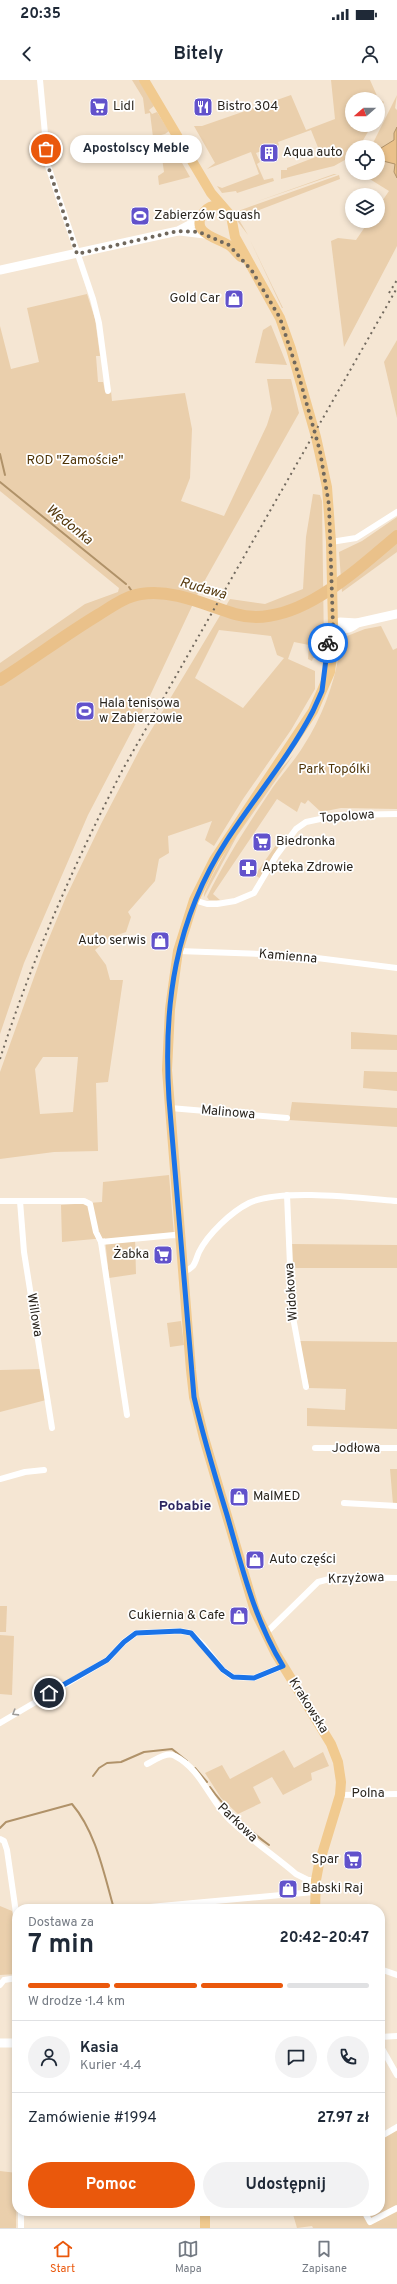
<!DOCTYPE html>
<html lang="pl">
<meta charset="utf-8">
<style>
body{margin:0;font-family:Overpass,sans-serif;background:#f2f2f3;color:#1f2937;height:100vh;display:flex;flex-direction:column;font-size:15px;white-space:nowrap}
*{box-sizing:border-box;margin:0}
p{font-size:13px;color:#747a83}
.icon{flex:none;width:22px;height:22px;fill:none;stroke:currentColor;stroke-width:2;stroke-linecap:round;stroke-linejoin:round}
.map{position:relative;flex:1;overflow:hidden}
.sheet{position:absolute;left:12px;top:1824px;width:373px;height:312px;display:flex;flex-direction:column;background:#fff;border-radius:16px;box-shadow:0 2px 6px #0003}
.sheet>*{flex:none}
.needle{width:26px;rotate:250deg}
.buttons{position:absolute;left:345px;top:12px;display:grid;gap:8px}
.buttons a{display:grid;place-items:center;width:40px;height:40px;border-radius:50%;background:#fff;box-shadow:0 2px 6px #0003;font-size:20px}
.pin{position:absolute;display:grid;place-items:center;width:34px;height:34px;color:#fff;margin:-17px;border:2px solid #fff;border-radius:50%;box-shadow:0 1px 4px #0007}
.courier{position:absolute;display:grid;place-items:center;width:40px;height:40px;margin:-20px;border:3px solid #1a73e8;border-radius:50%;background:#fff;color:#222;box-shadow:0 1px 5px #0007}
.bubble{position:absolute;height:28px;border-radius:14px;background:#fff;box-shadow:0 2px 6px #0003;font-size:13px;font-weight:700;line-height:28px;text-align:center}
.summary em{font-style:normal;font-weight:700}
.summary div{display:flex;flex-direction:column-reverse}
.summary{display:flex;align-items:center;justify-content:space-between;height:68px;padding:0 16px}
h1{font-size:26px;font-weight:700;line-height:30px}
.bar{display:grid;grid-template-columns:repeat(4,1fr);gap:6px 4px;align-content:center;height:48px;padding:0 16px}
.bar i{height:5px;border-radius:3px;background:#e0e1e3}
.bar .current{background:#ea580c}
.bar p{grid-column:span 4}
.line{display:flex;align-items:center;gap:10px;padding:0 16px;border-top:1px solid #e0e1e3}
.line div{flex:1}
.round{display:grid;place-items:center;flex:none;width:42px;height:42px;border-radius:21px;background:#f2f2f3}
.primary-button{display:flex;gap:8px;margin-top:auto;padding:8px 16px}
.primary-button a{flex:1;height:46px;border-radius:24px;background:#ea580c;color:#fff;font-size:16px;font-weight:700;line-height:46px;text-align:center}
.primary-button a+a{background:#f2f2f3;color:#1f2937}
.status{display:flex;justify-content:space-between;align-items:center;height:28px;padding:0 20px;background:#fff;direction:ltr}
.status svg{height:11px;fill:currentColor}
header{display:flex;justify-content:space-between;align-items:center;height:52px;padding:0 16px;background:#fff;font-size:18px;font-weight:700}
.tab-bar{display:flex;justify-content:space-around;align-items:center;height:56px;border-top:1px solid #e0e1e3;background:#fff;font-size:11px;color:#747a83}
.tab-bar a{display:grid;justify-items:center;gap:2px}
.tab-bar .current{color:#ea580c}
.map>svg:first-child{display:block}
</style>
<div class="status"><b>20:35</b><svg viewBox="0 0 49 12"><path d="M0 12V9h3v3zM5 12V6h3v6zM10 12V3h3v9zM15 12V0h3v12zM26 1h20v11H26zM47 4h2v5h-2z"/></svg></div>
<header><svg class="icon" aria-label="back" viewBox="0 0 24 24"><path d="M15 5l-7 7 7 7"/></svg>Bitely<svg class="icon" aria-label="person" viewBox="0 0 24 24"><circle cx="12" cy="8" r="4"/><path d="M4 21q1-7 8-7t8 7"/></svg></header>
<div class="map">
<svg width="397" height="2148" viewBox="0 0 397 2148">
<rect width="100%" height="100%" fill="#f5e6d3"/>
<g fill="#eacfac" fill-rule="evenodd">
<path d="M132,0h7l15,26 -5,4 3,4 5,-2 12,19 -4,3 -79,20 -1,-8 24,-2v-1l44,-6 -3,-24 -5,1 -2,-16z"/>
<path d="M331,0h39l8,18 6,4 -6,11v-14h-26v26h20l-13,22h-7v9l-18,10 -53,13v-9h6v-2l34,-13 -10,-25 -33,12 1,3 -23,8 4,9 -3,2 7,16 9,-2 1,3 -37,12 -1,-2 -14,2 -5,-7 5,2 37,-14 -8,-22 -44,17 8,-6 -21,-37h8l89,-31 15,35 29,-11z"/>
<path d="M397,15l-2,13 2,2v136l-53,101 -13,-106 7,-3 18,2 13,-19h9v-14l11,-16 -29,-18h18v-26h-7z"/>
<path d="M169,60l21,37 -31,8 -1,-9 6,-4 -4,-28z"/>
<path d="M334,94h3l-96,33z"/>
<path d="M339,95l1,4 -102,39 10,17 -13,-17v-4l3,-3z"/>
<path d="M250,160l33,68h-1z"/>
<path d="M87,214l8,25 5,37h-4l2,26h5l2,9h6l1,10 73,-8 7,36 -2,49 -9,23 43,15 43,-91 5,-16 -5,-30h24l8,34 -99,176 -53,113 -59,113 -64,148 -24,71v-371l85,-59 33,-12 1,-4 -119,-97v-165l11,43 28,-7 -12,-54z"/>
<path d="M271,245l16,40 -32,-2 8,-33z"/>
<path d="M397,260v78l-13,-56z"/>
<path d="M313,414l7,1 2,6 2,149 -3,3 -1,5h-7l-1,3 -4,-2 1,-14 -15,-3 -6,17 27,12v18l-24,41 -48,69 -29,47 -9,-6 7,-19 -44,15 1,17 -10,6 -4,22 -27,31 3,5 -5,15 -17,6 -14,12 11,15 4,15h13l-15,102 -12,1 2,68 -44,1 -54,7v-87l42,-117 24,-58 35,-73 40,-77 89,-148 35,5 38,-15 3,-52zM219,550l52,6 6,19 7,3 -41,50 -48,-30zM43,977h35l-5,55 -33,2 -5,-45z"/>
<path d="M397,437v35l-55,40 -3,-40 23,-11z"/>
<path d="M381,546l12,24 4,-2v161l-56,-1 -20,4 -13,-12 -3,4 -4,-2 -4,10 -20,-13 -64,95 7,6h-11l-2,-3c19,-39 42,-74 66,-110 10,-14 22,-27 31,-42 17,-26 30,-60 35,-91l6,-4 2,-14 18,-7z"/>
<path d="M294,674l-57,82 -33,61c-3,-10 62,-112 73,-124 6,-6 11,-12 17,-19z"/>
<path d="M276,765l2,2 -17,32 -6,-4z"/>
<path d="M351,952l46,3v15l-46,-1z"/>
<path d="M364,991l33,1v19l-34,-3z"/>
<path d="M292,1022l105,6v19l-108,-7z"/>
<path d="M169,1095l5,60 -39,2 1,37 -27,4 -4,-40 -43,4 -1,-37 41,-3 1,-20z"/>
<path d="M291,1164l106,1v23h-101l-4,-2z"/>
<path d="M181,1241l3,24 -14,2 -3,-24z"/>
<path d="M299,1261l98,1v87l-90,-3v-18l38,2 1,-21 -37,-1z"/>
<path d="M41,1289l5,31 -46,12v-42z"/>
<path d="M390,1389h7v35h-4z"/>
<path d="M0,1526h7l-1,26h-6z"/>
<path d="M0,1555l14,1 -2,59 -12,-1z"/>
<path d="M284,1670l10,18 29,-16 6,14 -18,7 1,7 -29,15 -11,-18 -19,10 8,16 -23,11 -17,-16 -16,-25 17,-8 8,14z"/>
<path d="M0,1826l12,5 5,39v24l-17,1z"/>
<path d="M397,2050v98h-84l-1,-2 -15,2 -5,-17h88v-72z"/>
<path d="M0,2091l17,2 -1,55h-16z"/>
</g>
<path fill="#eac18a" stroke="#b09269" d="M397,47v51l-3,-6 1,-8 -12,-3 -3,-6 1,-7 13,-8v-7z"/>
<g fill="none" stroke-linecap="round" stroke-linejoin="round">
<g stroke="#b09269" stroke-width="2">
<path d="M0,374l5,21"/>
<path d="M0,402l126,102"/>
<path d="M129,507l6,9"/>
<path d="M195,1688l12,14"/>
<path d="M93,1696l6,-8 8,-5 14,-1 23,-10 28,-3 15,12"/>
<path d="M210,1707c14,20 38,43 59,58"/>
<path d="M0,1748l6,-6 66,-18c24,28 32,70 42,105"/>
</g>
<path stroke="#eac18a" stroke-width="12" d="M0,600c33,-21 65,-45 98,-65 13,-8 28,-19 43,-21 33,-5 64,11 94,20 59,17 121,-44 162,-78"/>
<g stroke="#fff" stroke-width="6">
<path d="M40,0l8,86 45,133 6,24 9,68"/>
<path d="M331,462l25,-4 41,-26"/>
<path d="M194,820l13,4h10l18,-3 19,-8 22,-37 20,-27 10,-7 33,-7 58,-1"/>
<path d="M178,871l115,4 104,13"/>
<path d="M170,1028l117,10"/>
<path d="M287,1115l5,117 14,75"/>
<path d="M0,1121h84l6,3 6,28 5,10 26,173"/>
<path d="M20,1121l4,51 28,176"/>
<path d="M101,1162l73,-7 6,1"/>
<path d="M183,1191c4,0 7,-2 10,-5 3,-4 4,-10 6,-14 9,-18 32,-40 50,-49 31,-15 112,-5 148,-2"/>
<path d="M315,1368h82"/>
<path d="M0,1399l25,-7 19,-2"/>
<path d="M344,1423l53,3"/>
<path d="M265,1554l53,-52 19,-5 60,1"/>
<path d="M0,1643l107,-63 17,-18 12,-9 44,-2 11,2 12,12 20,25 10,7 21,1 29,-12"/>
<path d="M147,1684c8,-4 20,-13 28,-8 26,13 35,45 55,64 21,20 45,36 66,54l12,6h8"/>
<path d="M340,1715l57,-1"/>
<path d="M0,1759l4,2 3,9 10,70"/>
<path d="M128,1829l186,-17"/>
<path d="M380,1889l17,6"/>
<path d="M0,1905l4,-5 13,-2"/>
<path d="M380,1957l17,-1"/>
<path d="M380,1965l17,30"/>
<path d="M380,2057l17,-10"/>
<path d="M364,2131l6,11 27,-14"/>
<path d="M21,2148v-17"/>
</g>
<g stroke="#fff" stroke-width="9">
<path d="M180,151l25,3"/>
<path d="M0,190l178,-39 23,-12"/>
<path d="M333,546l7,-4 17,1 40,-9"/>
<path d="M333,546c10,4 16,4 24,-3"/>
<path d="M0,1963h17"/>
</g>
<g stroke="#f1ca8f" stroke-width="10">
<path d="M144,0l67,113 20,23 4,21 45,81 11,31 25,88 11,50 4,55 2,84 2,6 -5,40 -17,39 -99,149 -20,40 -16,51 -8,58 -3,61 24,300 3,27 10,41 51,173 21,43 55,90 7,18 3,20 -1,13 -21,69 -3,16 -1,29"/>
<path d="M221,125c-6,0 -13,1 -17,7 -16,22 15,26 26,34 4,3 7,8 11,11"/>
<path d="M205,2131v17"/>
</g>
<g stroke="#71695e" stroke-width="2" stroke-dasharray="2 4" stroke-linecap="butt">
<path d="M389,213l8,-13"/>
<path d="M0,979c32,-100 75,-197 123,-290l274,-481"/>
</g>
</g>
<defs><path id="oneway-chevron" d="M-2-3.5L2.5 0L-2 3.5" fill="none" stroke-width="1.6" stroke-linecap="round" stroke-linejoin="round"/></defs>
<use stroke="#9f9c99" href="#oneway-chevron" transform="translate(15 1633) rotate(148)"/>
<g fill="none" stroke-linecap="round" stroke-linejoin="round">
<path stroke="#70685d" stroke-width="4" stroke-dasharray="0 7.2" d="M46,69l3,20 28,85 101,-23 21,1 30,13 23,26 28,47 18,55 22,78 9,54 4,121 -4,7 -1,10"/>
<path stroke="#1a73e8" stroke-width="5" d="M49,1613l58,-33 17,-18 12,-9 44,-2 11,2 32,37 10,7 21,1 29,-12c-29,-47 -41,-99 -56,-151 -12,-39 -24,-78 -33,-118l-25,-298c-6,-95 6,-179 58,-259 28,-43 62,-83 86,-129l9,-20 6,-48"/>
</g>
<defs>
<symbol id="supermarket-square" viewBox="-11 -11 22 22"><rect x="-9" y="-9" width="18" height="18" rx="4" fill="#6252cb" stroke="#fff"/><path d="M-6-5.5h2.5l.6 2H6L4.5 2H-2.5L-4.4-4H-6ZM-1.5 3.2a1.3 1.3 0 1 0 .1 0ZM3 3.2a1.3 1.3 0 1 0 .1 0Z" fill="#fff"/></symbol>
<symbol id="restaurant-square" viewBox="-11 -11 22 22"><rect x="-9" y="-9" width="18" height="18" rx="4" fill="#6252cb" stroke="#fff"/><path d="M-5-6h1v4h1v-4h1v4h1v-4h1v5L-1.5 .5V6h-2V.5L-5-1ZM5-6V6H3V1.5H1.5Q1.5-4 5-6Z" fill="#fff"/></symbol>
<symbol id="building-square" viewBox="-11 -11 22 22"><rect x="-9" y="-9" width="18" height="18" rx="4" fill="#6252cb" stroke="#fff"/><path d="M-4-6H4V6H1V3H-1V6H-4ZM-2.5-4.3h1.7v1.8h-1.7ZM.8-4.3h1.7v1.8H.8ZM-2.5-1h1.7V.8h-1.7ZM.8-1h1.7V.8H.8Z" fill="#fff"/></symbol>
<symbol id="stadium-square" viewBox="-11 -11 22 22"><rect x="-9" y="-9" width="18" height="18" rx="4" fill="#6252cb" stroke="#fff"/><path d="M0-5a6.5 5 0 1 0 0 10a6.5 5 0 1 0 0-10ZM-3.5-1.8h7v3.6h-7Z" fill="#fff"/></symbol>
<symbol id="shop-square" viewBox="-11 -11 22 22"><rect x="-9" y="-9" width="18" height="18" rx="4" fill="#6252cb" stroke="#fff"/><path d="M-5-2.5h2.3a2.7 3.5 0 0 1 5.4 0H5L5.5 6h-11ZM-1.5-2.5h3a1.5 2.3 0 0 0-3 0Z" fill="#fff"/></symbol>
<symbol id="pharmacy-square" viewBox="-11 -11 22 22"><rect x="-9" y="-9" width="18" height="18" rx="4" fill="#6252cb" stroke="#fff"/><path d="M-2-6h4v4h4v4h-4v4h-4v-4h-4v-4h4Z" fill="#fff"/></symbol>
</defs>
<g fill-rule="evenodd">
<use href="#supermarket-square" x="88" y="16" width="22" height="22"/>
<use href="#restaurant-square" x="192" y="16" width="22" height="22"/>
<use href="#building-square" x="258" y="62" width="22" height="22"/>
<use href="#stadium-square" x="129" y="125" width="22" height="22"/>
<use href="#shop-square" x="223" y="208" width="22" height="22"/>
<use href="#stadium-square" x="74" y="620" width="22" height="22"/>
<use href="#supermarket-square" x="251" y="751" width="22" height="22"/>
<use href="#pharmacy-square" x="237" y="777" width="22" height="22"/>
<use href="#shop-square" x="149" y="850" width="22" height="22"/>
<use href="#supermarket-square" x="152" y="1164" width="22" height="22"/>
<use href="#shop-square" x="228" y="1406" width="22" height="22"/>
<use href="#shop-square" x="244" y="1469" width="22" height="22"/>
<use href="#shop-square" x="228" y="1525" width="22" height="22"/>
<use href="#supermarket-square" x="342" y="1769" width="22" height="22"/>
<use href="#shop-square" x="277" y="1798" width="22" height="22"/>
</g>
<g text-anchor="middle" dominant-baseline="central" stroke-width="3.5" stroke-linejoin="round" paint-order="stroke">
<g font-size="13" fill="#29241d" stroke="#fff" text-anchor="start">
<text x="113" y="27">Lidl</text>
<text x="217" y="27">Bistro 304</text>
<text x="283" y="73">Aqua auto</text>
<text x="154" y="136">Zabierzów Squash</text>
<text x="220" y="219" text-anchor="end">Gold Car</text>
<text x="99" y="624">Hala tenisowa<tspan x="99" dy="15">w Zabierzowie</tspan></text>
<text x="276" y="762">Biedronka</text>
<text x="262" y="788">Apteka Zdrowie</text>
<text x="146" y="861" text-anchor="end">Auto serwis</text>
<text x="149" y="1175" text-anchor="end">Żabka</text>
<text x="253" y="1417">MalMED</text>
<text x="269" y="1480">Auto części</text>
<text x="225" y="1536" text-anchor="end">Cukiernia &amp; Cafe</text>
<text x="339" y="1780" text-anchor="end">Spar</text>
<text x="302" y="1809">Babski Raj</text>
</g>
<g font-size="13" fill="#4e3305" stroke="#fff">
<text x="75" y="381">ROD "Zamoście"</text>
<text x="334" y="690">Park Topólki</text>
</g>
<g font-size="13" fill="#29241d" stroke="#fff">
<text transform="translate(347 737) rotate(-4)">Topolowa</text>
<text transform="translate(288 877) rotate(5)">Kamienna</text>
<text transform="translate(228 1033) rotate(5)">Malinowa</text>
<text transform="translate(292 1212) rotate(-94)">Widokowa</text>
<text transform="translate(34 1235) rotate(81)">Willowa</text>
<text x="356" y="1369">Jodłowa</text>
<text transform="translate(356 1499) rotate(-2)">Krzyżowa</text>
<text transform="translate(308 1626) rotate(58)">Krakowska</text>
<text x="368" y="1714">Polna</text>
<text transform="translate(237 1743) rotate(44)">Parkowa</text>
</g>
<g font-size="14" font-style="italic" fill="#55390e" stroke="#fff">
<text transform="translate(69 445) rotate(39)">Wędonka</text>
<text transform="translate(203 509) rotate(16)">Rudawa</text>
</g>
<g font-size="14" font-weight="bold" fill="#2d2660" stroke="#fff">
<text x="185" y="1426">Pobabie</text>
</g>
</g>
</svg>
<div class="buttons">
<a><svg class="needle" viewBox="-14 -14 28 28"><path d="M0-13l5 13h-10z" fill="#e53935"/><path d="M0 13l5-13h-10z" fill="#747a83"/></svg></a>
<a><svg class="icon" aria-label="locate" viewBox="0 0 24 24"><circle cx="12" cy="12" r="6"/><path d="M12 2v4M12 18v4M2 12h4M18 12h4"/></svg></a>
<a><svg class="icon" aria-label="layers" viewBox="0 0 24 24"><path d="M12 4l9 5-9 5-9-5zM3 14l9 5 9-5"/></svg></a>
</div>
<div class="pin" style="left:46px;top:69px;background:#ea580c"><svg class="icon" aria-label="bag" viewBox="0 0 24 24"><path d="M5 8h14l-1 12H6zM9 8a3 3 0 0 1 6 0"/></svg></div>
<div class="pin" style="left:49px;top:1613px;background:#1f2937"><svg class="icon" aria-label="home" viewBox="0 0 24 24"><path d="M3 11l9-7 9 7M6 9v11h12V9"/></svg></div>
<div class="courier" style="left:328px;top:563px"><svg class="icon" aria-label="bike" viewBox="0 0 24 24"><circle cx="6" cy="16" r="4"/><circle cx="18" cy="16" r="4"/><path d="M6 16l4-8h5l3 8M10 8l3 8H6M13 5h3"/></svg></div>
<div class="bubble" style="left:70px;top:55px;width:132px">Apostolscy Meble</div>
<section class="sheet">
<div class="summary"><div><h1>7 min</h1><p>Dostawa za</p></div><em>20:42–20:47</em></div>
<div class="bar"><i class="current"></i><i class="current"></i><i class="current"></i><i></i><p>W drodze · 1.4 km</p></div>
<div class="line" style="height:72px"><a class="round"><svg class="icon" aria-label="person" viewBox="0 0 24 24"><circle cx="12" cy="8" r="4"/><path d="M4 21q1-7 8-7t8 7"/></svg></a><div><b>Kasia</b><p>Kurier · 4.4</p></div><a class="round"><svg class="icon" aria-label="chat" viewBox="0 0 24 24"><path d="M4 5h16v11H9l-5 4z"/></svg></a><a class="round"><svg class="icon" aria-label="phone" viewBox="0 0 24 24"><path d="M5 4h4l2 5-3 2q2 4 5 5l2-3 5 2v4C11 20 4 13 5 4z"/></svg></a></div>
<div class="line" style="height:52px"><div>Zamówienie #1994</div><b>27.97 zł</b></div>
<div class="primary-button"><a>Pomoc</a><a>Udostępnij</a></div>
</section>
</div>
<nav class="tab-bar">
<a class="current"><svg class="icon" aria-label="home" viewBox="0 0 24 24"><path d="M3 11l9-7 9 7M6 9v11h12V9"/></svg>Start</a>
<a><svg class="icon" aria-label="map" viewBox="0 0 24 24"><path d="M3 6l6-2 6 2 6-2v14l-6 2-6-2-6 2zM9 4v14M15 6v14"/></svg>Mapa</a>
<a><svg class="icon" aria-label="saved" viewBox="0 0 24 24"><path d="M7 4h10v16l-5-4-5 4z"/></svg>Zapisane</a>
</nav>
